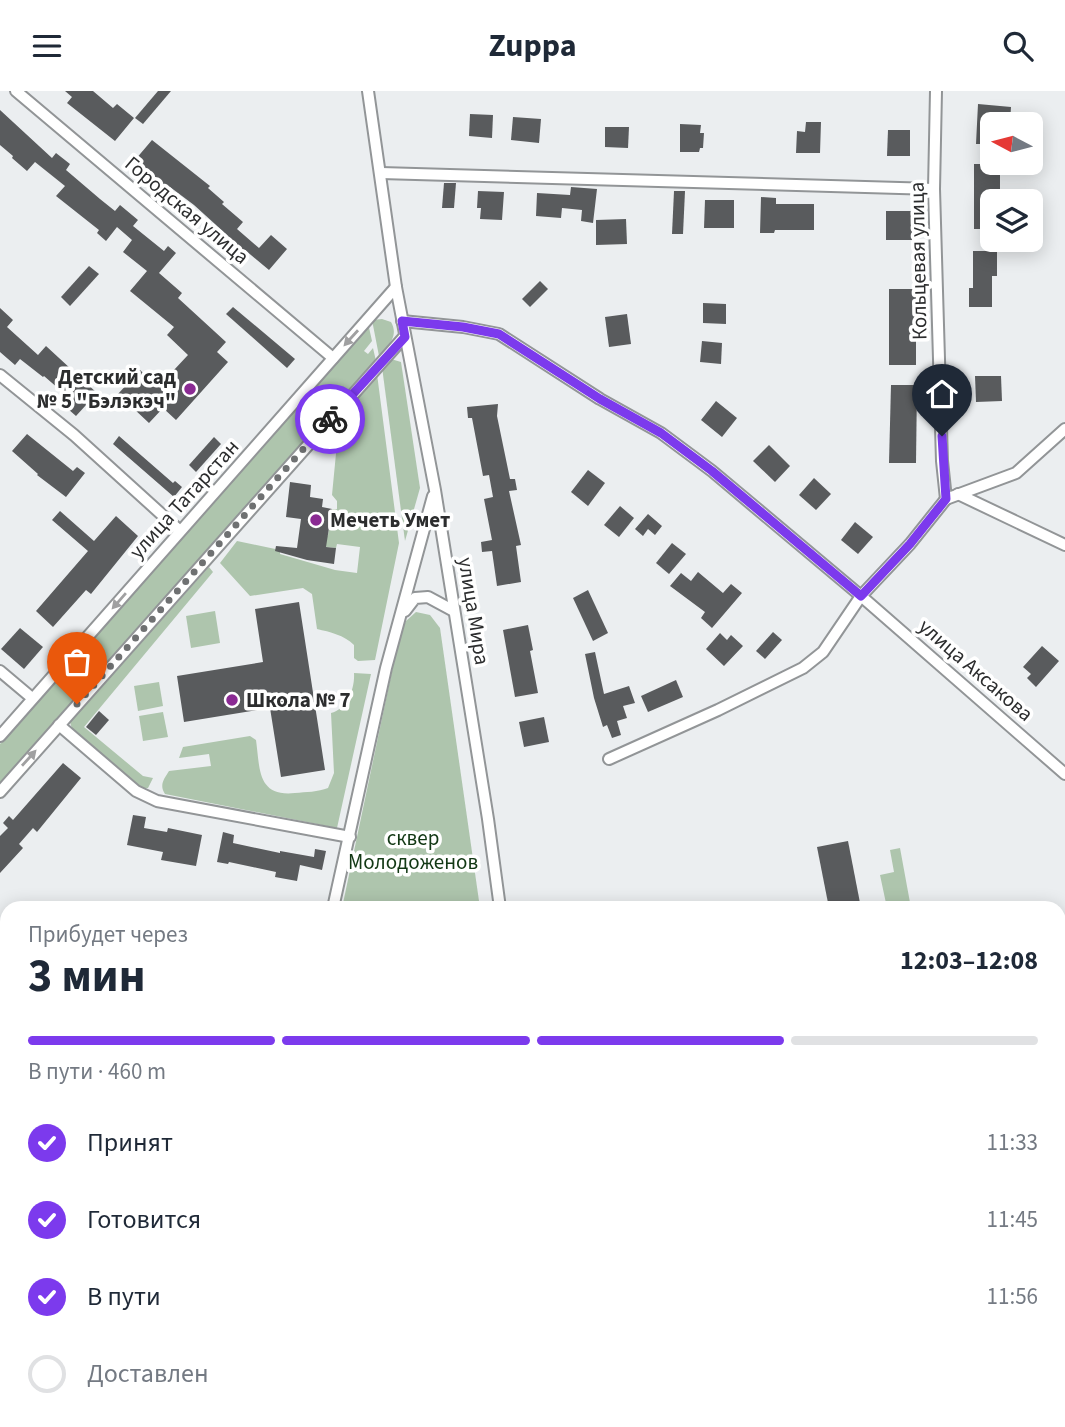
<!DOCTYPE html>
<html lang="ru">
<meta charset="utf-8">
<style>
body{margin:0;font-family:"Source Sans 3",sans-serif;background:#f6f6f7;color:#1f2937;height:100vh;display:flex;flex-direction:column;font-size:26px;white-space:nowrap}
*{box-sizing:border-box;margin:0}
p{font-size:23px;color:#747a83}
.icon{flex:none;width:38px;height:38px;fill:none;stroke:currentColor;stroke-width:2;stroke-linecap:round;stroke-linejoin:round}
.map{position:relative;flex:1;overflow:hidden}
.details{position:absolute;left:0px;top:810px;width:1066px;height:527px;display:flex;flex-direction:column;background:#fff;border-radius:21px 21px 0 0;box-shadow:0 4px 18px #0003}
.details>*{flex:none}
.needle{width:46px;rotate:277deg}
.fabs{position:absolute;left:980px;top:21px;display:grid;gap:14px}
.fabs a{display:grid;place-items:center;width:63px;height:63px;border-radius:10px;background:#fff;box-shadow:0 4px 18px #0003;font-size:35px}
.pin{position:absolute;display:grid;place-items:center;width:60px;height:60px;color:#fff;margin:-72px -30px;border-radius:50% 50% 50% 0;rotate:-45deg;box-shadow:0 0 7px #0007}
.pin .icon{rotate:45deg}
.courier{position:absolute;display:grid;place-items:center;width:70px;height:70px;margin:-35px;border:5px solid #7c3aed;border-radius:50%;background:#fff;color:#222;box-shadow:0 2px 9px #0007}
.overview em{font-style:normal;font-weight:700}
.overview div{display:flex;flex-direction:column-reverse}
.overview{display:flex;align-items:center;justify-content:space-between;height:119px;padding:0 28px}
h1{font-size:46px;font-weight:700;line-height:52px}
.bar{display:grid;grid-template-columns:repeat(4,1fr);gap:10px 7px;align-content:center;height:84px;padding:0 28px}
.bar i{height:9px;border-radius:5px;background:#e0e1e3}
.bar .current{background:#7c3aed}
.bar p{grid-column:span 4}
ol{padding:0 28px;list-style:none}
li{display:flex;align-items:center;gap:21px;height:77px}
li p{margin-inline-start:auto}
li .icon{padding:7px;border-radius:50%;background:#7c3aed;color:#fff;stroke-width:4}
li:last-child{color:#747a83}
li i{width:38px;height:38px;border:4px solid #e0e1e3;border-radius:50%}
header{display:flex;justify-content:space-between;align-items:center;height:91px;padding:0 28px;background:#fff;font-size:32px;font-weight:700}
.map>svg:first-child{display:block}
</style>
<header><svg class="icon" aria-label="menu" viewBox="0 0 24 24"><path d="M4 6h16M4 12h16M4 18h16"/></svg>Zuppa<svg class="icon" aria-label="search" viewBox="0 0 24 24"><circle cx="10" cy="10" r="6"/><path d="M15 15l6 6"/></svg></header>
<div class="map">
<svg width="1065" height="1336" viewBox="0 0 1065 1336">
<rect width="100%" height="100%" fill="#ebeef0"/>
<g fill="#aec5ad">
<path d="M382,228l9,3c8,14 -2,23 -12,34l-7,-36z"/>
<path d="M368,232l4,18 -8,10 4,3 5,-6 3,13 -376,426v-43z"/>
<path d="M391,268l10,3 19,126 -15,53 -23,-174z"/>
<path d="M377,283l22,169 -24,117 -17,1 -4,-3v-13c-10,-10 -24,-13 -37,-16l-5,-35 -9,-6 -53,8 -30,-33 17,-22 43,9v4l55,16 22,3 3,-26 -23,-3 -1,4 -17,-2 9,-11 4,-26h5v-8l-5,-6 8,-83z"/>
<path d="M209,476l4,5 -129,155 59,49 10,2 -5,10h-7l-68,-56 -3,-10z"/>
<path d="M215,520l5,32 -29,5 -5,-32z"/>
<path d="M416,521l14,3 10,13 40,280h-138l58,-275 6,-12z"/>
<path d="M354,582l17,1 -34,154 -172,-34c-6,-9 -1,-15 4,-23l42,-5 -2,-12 -30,4 4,-11 67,-11 6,4c4,29 1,57 39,53 11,-1 23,-1 33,-5l6,-15 -3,-60c16,-4 24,-24 23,-40z"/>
<path d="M159,591l4,24 -25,5 -4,-25z"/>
<path d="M163,621l5,25 -25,4 -4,-25z"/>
<path d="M900,757l11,60h-24l-7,-33 14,-3 -4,-22z"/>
</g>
<g fill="#595b5d">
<path d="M65,0h28l20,17 4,-4 17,14 -19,23 -48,-38 5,-6z"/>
<path d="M158,0h13l-28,33 -8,-6z"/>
<path d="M978,13l33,3 -1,17h-18l-2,20h-14z"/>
<path d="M0,19l52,48 4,-5 14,11 -4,6 34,29 15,12 5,-6 18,15 -5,6 31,25 4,-5 8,7 -17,20 23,20 -4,5 48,44 -9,10 11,10 -52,58 -13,-12 -14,15 -31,-29 22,-24 18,17 30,-32 -21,-20 7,-8 -44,-36 17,-20 -24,-19 9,-12 -15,-13 -11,14 -9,-8 2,-3 -43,-34 9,-10 -30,-24 -8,9 -15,-13 1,-2 -13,-11z"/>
<path d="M470,23l23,1 -1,23 -23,-2z"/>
<path d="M513,26l28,2 -2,24 -28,-3z"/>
<path d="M806,31h15l-1,31h-24l1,-22 8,1z"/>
<path d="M680,33l21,1 -1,8h4l-1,15h-3l-1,4h-19z"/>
<path d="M605,36h24l-1,21 -23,-1z"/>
<path d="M888,39h22v26h-23z"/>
<path d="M152,49l58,46 -2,2 16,14 -2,2 21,18 -6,7 22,19 12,-13 16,14 -18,21 -24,-20 -5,6 -8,-7 5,-5 -43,-39 -24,-18 -5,6 -18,-16 3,-4 -15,-13z"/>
<path d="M974,73h26v37h-8v28h-18z"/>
<path d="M444,92h12l-2,25h-12z"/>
<path d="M571,96l26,2 -4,34 -12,-2 1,-11 -20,-2 -1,10 -25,-2 1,-23 33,2z"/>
<path d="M478,100l26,1 -2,28 -22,-1 1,-11h-4z"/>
<path d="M674,100h11l-2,43h-11z"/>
<path d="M761,106l15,1v6h38v26h-39l-1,3h-14z"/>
<path d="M705,109h29v28h-30z"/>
<rect x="886" y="120" width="26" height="29"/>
<path d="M626,128l1,25 -31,1v-25z"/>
<path d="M973,160h24v25h-5v31h-23v-19h4z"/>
<path d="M89,175l10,8 -29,32 -9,-9z"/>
<path d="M540,190l8,8 -18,18 -8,-8z"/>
<rect x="889" y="198" width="27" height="76"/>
<path d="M703,212l23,1v20l-23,-1z"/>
<path d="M233,216l62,52 -8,9 -61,-54z"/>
<path d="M0,217l13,12 -6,7 31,28 8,-9 51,47 -21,23 -8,-7 6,-7 -30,-26 -1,1 -23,-18 -5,6 -15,-13z"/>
<path d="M627,223l4,30 -22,3 -4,-30z"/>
<path d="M702,250l20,2 -1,21 -21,-2z"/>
<path d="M975,285h26l1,25 -26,1z"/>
<path d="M891,294h26l-1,78h-27z"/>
<path d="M716,310l21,17 -15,19 -21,-17z"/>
<path d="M498,313l-1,12 13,63h5l2,11 -8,1 12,54 -5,1 5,36 -24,4 -5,-35 -10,1 -1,-10 11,-2 -8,-41 9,-2 -4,-22 -6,1 -11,-58h-4l-1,-11z"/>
<path d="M27,343l46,37 4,-4 8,6 -19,24 -29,-22 1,-1 -26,-23z"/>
<path d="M119,345l54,47 2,-2 7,6 -8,10 -61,-53z"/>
<path d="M214,346l7,7 -25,28 -7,-7z"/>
<path d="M769,354l21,21 -15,16 -22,-21z"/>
<path d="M588,379l17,13 -17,23 -17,-14z"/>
<path d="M814,387l17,16 -15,16 -17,-15z"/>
<path d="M290,391l21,3 -1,12 13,2 -1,8 10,2 -6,38 10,1 -2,16 -27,-4 -32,-9 1,-5 21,2 4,-29 -15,-2z"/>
<path d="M620,415l14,12 -15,19 -15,-12z"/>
<path d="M60,420l34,30 22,-25 22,20 -47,58 -5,-4 -33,37 -17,-16 52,-60 -36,-31z"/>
<path d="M648,423l14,12 -7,9 -7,-6 -5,7 -8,-7z"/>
<path d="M855,431l18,15 -15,17 -17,-14z"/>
<path d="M672,452l14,11 -17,20 -13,-11z"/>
<path d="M698,481l25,21 8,-9 11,9 -30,35 -11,-10 4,-6 -35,-26 11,-13 10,8z"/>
<path d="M588,499l20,43 -15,8 -20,-43z"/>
<path d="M299,511l26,168 -44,7 -11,-69 -86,14 -7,-46 86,-14 -8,-53z"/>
<path d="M528,534l5,25 -3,1 8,42 -23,4 -12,-67z"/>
<path d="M20,537l23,19 -19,22 -23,-20z"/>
<path d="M773,541l9,8 -17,19 -9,-8z"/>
<path d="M720,542l7,7 4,-5 12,11 -19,20 -18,-17z"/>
<path d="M1042,555l17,15 -23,26 -9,-9 4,-4 -8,-7z"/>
<path d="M595,561l9,42 25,-8 6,17 -12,3 4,12 -10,3 4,14 -9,3 -5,-13 -4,2 -9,-29 -9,-44z"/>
<path d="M676,589l7,17 -35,15 -7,-16z"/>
<path d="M99,620l10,9 -13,15 -10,-8z"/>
<path d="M544,626l5,25 -25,5 -5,-25z"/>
<path d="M63,672l18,15 -44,54 -4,-4 -14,16 4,4 -23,25v-37l8,-8 -5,-5 6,-7 4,4z"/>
<path d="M133,724l13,2 -2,11 23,4 1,-4 34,7 -6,31 -35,-6 2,-8 -36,-7z"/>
<path d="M223,741l11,3 -1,8 47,10v-2l34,6 1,-8 11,2 -4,19 -22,-5 -3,16 -22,-4 1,-5 -47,-10 -1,2 -11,-2z"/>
<path d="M848,750l13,67h-32l-12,-61z"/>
</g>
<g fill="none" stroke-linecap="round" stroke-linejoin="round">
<defs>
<g id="street">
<path d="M16,0l317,267"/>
<path d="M368,0l28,196 39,203 53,329 12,89"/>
<path d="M936,0l-2,98 8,272 4,38"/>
<path d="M381,82l553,16"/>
<path d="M402,230l61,6 36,7 101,65 61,34 51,38 149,125 49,-52 36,-45"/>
<path d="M0,284l74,60 106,96"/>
<path d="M958,403l107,51"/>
<path d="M946,408l70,-26 49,-44"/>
<path d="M405,520l10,-13 13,-1 26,14"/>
<path d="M0,580l32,27"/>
<path d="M59,634l77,66 21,10 193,36"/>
<path d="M0,645l396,-449"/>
<path d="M609,668l109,-49 85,-42 20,-16 38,-56 204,178"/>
<path d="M0,701l405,-456"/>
<path d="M333,817l53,-240 47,-172"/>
<path d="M0,871l7,2"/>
<path d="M0,1073l7,2"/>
<path d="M1059,1199l6,-1"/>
<path d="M0,1273l7,1"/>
<path d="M705,1330l9,6"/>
<path d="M222,1336l1,-6"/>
<path d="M547,1336l15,-6"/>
</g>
</defs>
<use href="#street" stroke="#929597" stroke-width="14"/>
<use href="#street" stroke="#fff" stroke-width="10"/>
</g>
<defs><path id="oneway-solid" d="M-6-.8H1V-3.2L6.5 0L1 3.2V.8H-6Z" transform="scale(1.75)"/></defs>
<g fill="#a0a0a1">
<use href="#oneway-solid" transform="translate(351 247) rotate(132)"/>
<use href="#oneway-solid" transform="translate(119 510) rotate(131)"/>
<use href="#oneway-solid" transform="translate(29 667) rotate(-48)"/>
</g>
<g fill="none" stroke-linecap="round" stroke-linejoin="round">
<path stroke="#6f7172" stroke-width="7" stroke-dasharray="0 12.6" d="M77,613l253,-285"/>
<path stroke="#7c3aed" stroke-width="9" d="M330,328l75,-82 -3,-16 61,6 36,7 101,65 61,34 51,38 149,125 49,-52 36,-45 -4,-63"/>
</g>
<g fill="#8a2a93" stroke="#fff" stroke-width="2.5">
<circle cx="190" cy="298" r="7"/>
<circle cx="316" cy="429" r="7"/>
<circle cx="232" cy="609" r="7"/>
</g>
<g text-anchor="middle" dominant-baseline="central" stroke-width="7" stroke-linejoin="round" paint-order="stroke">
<g font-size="21" fill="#2c2d2e" stroke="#fff">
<text transform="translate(187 119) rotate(40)">Городская улица</text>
<text transform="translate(918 170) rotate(-91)">Кольцевая улица</text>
<text transform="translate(184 408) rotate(-48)">улица Татарстан</text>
<text transform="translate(474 520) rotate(81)">улица Мира</text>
<text transform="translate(976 579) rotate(41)">улица Аксакова</text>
</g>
<g font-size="21" font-weight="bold" fill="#2c2d2e" stroke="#fff" text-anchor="start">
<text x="176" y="286" text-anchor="end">Детский сад<tspan x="176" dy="24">№ 5 "Бэлэкэч"</tspan></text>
<text x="330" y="429">Мечеть Умет</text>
<text x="246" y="609">Школа № 7</text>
</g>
<g font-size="21" fill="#123814" stroke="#fff">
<text x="413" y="747">сквер<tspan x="413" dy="24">Молодоженов</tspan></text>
</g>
</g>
</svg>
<div class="fabs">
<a><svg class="needle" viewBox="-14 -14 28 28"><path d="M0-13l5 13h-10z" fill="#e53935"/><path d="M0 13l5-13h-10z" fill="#747a83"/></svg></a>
<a><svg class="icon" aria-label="layers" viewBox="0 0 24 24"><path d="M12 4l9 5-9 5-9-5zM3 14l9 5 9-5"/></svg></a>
</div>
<div class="pin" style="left:77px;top:613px;background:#ea580c"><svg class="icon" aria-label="bag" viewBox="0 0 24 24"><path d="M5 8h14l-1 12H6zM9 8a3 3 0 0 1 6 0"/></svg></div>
<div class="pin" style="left:942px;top:345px;background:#1f2937"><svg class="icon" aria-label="home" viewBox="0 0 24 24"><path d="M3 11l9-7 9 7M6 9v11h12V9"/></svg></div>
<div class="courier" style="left:330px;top:328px"><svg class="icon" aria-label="bike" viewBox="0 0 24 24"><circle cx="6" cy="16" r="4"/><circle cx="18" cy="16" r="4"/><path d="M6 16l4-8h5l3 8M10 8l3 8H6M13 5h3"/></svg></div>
<section class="details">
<div class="overview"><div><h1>3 мин</h1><p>Прибудет через</p></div><em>12:03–12:08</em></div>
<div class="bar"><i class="current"></i><i class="current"></i><i class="current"></i><i></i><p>В пути · 460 m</p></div>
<ol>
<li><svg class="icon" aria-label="check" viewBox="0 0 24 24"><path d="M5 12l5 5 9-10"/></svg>Принят<p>11:33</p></li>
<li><svg class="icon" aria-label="check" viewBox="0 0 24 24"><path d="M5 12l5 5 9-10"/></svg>Готовится<p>11:45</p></li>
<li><svg class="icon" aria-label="check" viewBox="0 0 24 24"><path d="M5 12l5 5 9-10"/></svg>В пути<p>11:56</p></li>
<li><i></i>Доставлен</li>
</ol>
</section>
</div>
